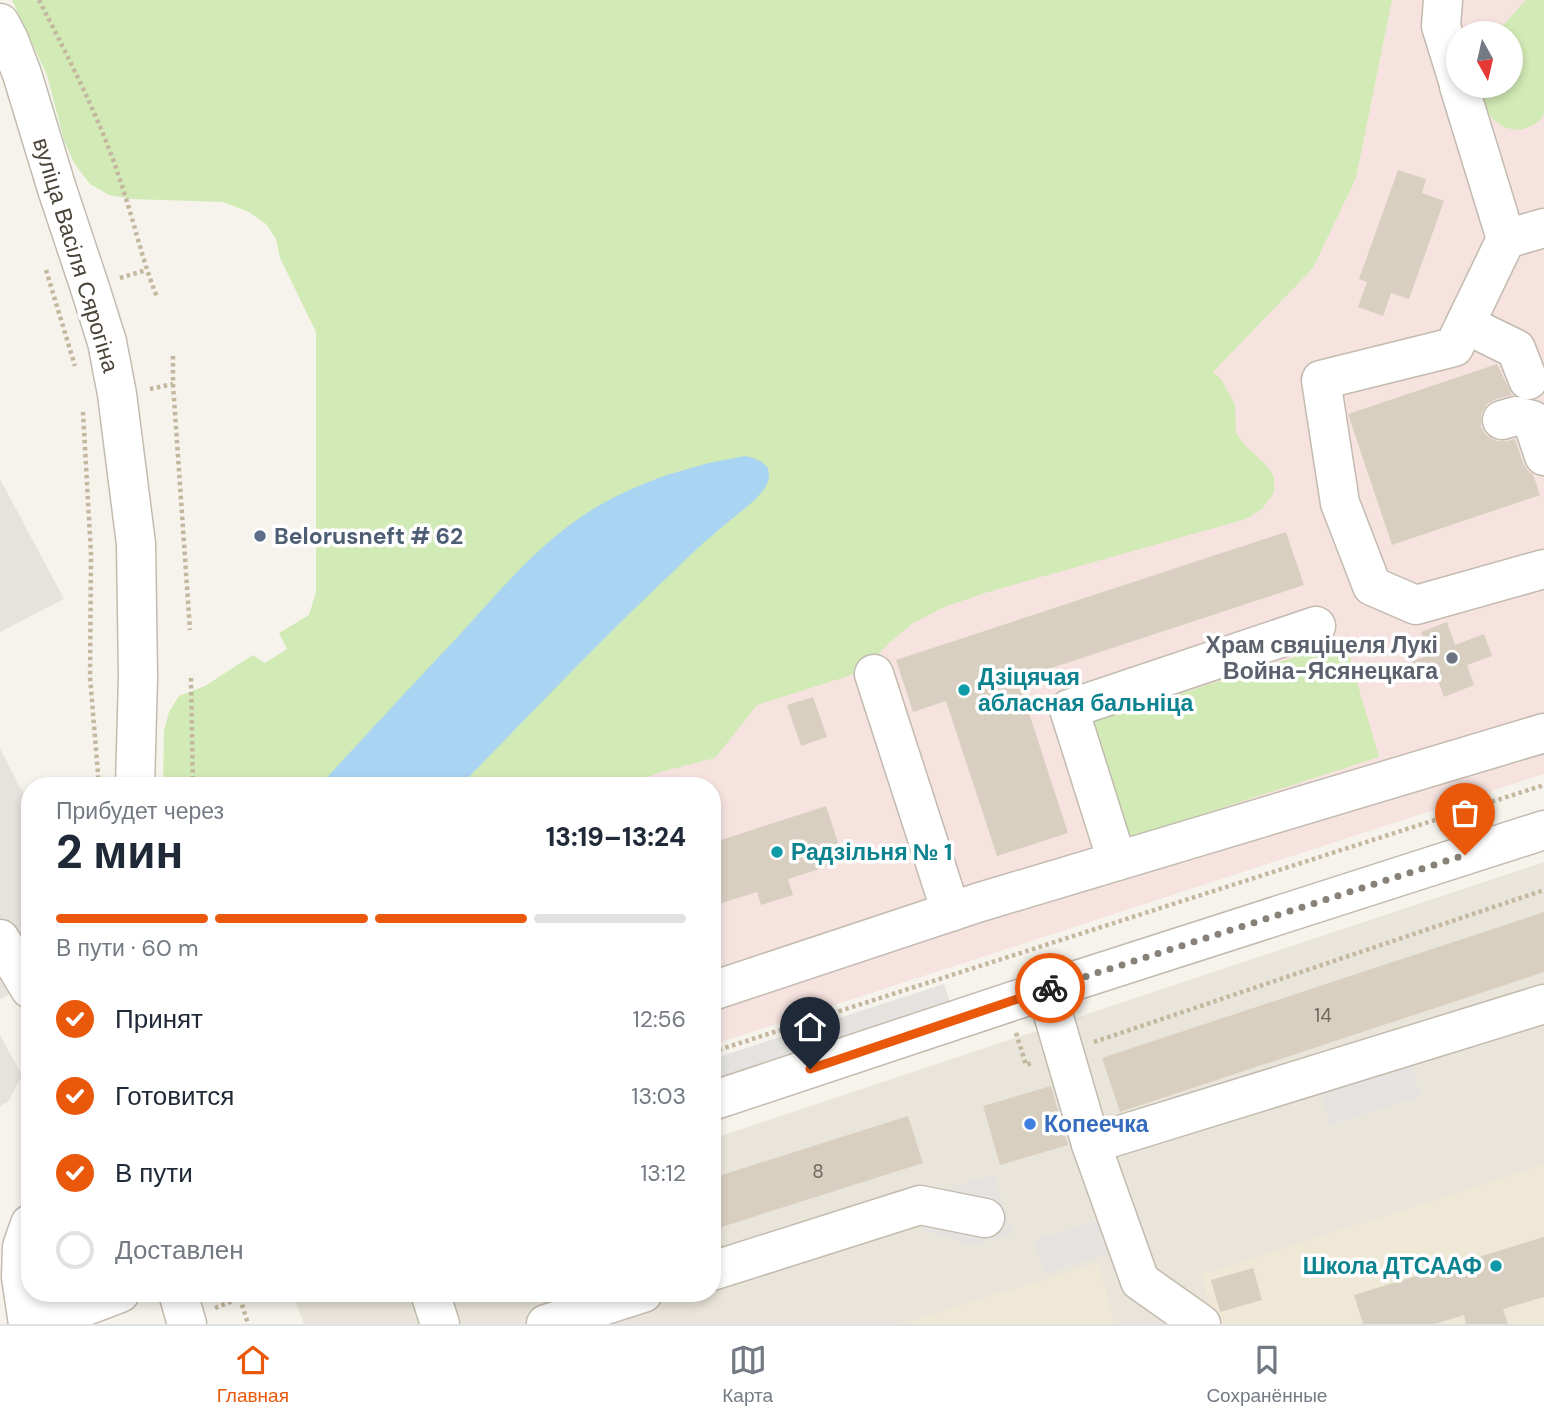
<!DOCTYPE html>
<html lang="ru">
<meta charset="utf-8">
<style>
body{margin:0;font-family:"DM Sans",sans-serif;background:#f2f2f3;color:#1f2937;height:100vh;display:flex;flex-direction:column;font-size:26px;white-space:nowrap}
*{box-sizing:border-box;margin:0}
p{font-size:23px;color:#747a83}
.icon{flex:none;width:38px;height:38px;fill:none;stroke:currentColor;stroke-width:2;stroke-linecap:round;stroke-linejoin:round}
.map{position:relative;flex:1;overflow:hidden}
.sheet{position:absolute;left:21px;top:777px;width:700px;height:525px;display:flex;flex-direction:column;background:#fff;border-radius:28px;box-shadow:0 4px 10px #0003}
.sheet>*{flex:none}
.needle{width:46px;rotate:172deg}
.tools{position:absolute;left:1446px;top:21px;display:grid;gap:14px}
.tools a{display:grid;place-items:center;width:77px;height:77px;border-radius:50%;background:#fff;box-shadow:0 4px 10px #0003;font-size:35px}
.pin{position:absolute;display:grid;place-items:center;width:60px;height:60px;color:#fff;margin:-72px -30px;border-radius:50% 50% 50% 0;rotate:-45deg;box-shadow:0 0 7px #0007}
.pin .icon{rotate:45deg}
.courier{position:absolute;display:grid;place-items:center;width:70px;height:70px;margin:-35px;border:5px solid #ea580c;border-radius:50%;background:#fff;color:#222;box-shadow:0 2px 9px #0007}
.overview em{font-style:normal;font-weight:800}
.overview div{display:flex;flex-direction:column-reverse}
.overview{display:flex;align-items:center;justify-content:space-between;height:119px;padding:0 35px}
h1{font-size:46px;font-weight:800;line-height:52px}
.bar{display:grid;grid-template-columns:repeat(4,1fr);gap:10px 7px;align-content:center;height:84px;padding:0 35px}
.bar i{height:9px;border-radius:5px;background:#e0e1e3}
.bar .current{background:#ea580c}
.bar p{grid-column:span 4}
ol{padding:0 35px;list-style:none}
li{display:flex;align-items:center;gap:21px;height:77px}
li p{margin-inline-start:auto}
li .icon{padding:7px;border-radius:50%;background:#ea580c;color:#fff;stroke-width:4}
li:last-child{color:#747a83}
li i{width:38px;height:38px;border:4px solid #e0e1e3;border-radius:50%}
.dock{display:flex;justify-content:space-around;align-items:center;height:98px;border-top:2px solid #e0e1e3;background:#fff;font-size:19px;color:#747a83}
.dock a{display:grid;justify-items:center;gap:4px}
.dock .current{color:#ea580c}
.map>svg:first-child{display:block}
</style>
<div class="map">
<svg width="1544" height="1324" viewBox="0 0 1544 1324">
<rect width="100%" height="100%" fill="#f6f3ec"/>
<path fill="#eae5da" d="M1544,862v462h-1240l-12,-31h420v-154z"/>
<g fill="#e6e2dd">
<path d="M0,479l64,120 -64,33z"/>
<path d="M0,749l30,57v178l-30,15z"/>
<path d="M0,1035l22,40 -13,26 -9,5z"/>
</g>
<g fill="#efe8d6">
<path d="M1544,1165v159h-328l-15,-49z"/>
<path d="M1098,1263l17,61h-215z"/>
</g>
<path fill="#f6e3e0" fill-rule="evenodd" d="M1392,0h152v774l-832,271v-259h-109l574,-377 136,-141 43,-90zM1458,33h52v53h-52z"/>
<g fill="#d2eab5">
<path d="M12,0h1380l-36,178 -43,90 -100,104 8,7 14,25 1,29 9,12 22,21 7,11v16l-12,16 -16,10 -258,73 -44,15 -31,16 -26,22 -26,27 -104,33 -42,53 -55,14 -36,14h-461l1,-55 5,-19 10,-16 26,-10 48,-31 12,8 22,-14 -8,-16 30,-18 7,-23v-260l-36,-74 -4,-19 -10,-15 -17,-12 -26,-10 -91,-3 -23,-4 -19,-11 -16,-21 -10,-23 -17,-65z"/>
<path d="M1526,0h18v115c-13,18 -38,20 -53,2 -7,-9 -8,-20 -10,-31h29v-53h-14z"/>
<path d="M1345,641l34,116 -263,85 -37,-116z"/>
</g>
<g fill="#e5e3e0">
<path d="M944,984l8,25 -240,79v-29z"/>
<path d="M1411,1065l10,31 -90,29 -10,-32z"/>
<path d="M994,1174l19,61 -41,10 -48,-14 -14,-31z"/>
<path d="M1100,1220l10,33 -66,20 -10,-33z"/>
</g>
<path fill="#a9d4f2" d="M746,456c16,4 28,10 21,28 -7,16 -41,38 -54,51 -14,11 -27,24 -39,36 -74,69 -143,143 -214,215h-141c48,-52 96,-104 145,-156 35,-39 71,-81 114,-111 49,-34 110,-54 168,-63z"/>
<g fill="#d8cfc1">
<path d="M1398,170l28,9 -4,14 22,8 -35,98 -18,-6 -8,23 -25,-9 9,-25 -8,-3z"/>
<path d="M1497,364l15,31 -16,4 -9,5 -6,10v13l5,8 10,6h11l8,-2 8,24 6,9 4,2 7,21 -148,50 -44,-131z"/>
<path d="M1286,532l18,53 -286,94 50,154 -71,23 -51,-155 -33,11 -17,-52z"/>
<path d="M1447,622l8,23 29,-11 8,22 -25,9 7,20 -30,12 -8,-22 -16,6 -8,-20 18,-6 -9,-23z"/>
<path d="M813,697l14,40 -26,9 -14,-41z"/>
<path d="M826,806l18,55 -56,18 5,16 -32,10 -4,-13 -45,14v-63z"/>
<path d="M1544,912v60l-424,140 -18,-54z"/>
<path d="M1051,1086l17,59 -68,20 -17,-59z"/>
<path d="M908,1116l15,47 -211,67v-52z"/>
<path d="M1544,1237v60l-41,12 5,15h-42l-2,-9 -29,9h-72l-9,-29z"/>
<path d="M1253,1268l9,32 -42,12 -9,-32z"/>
</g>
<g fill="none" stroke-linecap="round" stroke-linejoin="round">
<defs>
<g id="minor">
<path d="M1443,0l-2,26 17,55"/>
<path d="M0,23l9,17 13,34 35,115 33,99 17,54 10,52 19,150 2,133 -3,109"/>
<path d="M1459,86l47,153"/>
<path d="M1544,228l-38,11 -52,108 -133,33 19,123 32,83 44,19 128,-36"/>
<path d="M1465,324l51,25 12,31"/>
<path d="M1502,420l14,-4 16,4 12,36"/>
<path d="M874,674l77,238"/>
<path d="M1117,861l-48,-152 247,-83"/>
<path d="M0,939l30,50"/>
<path d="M1046,990l45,154 49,137 61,43"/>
<path d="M712,991l265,-88 567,-170"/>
<path d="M712,1101l334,-111 498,-160"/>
<path d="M1091,1144l453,-140"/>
<path d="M712,1271l208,-66 65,13"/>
<path d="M178,1293l9,31"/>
<path d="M430,1293l10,31"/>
<path d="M28,1324l-7,-47 1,-30 8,-23"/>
<path d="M39,1324l81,-31"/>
<path d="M546,1324l97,-31"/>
</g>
</defs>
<use href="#minor" stroke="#c2bbae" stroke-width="41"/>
<g stroke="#c4b79f" stroke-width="4.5" stroke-dasharray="3.5 3.5" stroke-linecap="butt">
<path d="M39,0c30,59 62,120 82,183 13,38 21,77 36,114"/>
<path d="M46,270l29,96"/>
<path d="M120,278l26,-8"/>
<path d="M173,356v28l17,246"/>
<path d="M150,389l23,-5"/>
<path d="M83,412l8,142 -1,123 9,109"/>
<path d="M191,678l2,108"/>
<path d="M1016,1033l10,32 6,-2"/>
<path d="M1094,1042l450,-152"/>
<path d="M712,1052l832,-267"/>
<path d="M245,1293l-5,5 8,26"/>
<path d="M215,1308l25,-10 -3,-5"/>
</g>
<use href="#minor" stroke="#fff" stroke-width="38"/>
</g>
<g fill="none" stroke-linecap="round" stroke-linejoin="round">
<path stroke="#878178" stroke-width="7" stroke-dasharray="0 12.6" d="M1050,988l415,-133"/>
<path stroke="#ea580c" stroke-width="9" d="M810,1069l240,-81"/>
</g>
<circle fill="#5c6f8a" stroke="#fff" stroke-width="2.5" cx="260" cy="536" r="7"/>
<circle fill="#6b7280" stroke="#fff" stroke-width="2.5" cx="1452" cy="658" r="7"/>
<g fill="#0f9aa8" stroke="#fff" stroke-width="2.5">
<circle cx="964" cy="690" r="7"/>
<circle cx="777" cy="852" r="7"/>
<circle cx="1496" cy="1266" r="7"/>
</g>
<circle fill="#3f7fe0" stroke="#fff" stroke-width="2.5" cx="1030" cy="1124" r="7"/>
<g text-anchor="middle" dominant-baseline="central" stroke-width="7" stroke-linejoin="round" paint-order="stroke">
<g font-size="19" fill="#6e675b">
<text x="1323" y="1015">14</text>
<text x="818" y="1171">8</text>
</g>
<g font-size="23" fill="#4b4439" stroke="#fff">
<text transform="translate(76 255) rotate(73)">вуліца Васіля Сярогіна</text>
</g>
<g font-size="23" font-weight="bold" fill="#4e5e75" stroke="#fff" text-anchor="start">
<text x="274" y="536">Belorusneft # 62</text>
</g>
<g font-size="23" font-weight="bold" fill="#5b616d" stroke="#fff" text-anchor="end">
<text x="1438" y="645">Храм свяціцеля Лукі<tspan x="1438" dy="26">Война-Ясянецкага</tspan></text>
</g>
<g font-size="23" font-weight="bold" fill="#0d838f" stroke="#fff" text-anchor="start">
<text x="978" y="677">Дзіцячая<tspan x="978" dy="26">абласная бальніца</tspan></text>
<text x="791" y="852">Радзільня № 1</text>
<text x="1482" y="1266" text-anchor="end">Школа ДТСААФ</text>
</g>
<g font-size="23" font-weight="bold" fill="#366cbe" stroke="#fff" text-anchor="start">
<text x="1044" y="1124">Копеечка</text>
</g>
</g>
</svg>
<div class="tools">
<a><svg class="needle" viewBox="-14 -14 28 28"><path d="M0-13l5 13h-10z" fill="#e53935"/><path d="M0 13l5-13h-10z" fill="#747a83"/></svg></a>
</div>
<div class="pin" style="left:1465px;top:855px;background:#ea580c"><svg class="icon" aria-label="bag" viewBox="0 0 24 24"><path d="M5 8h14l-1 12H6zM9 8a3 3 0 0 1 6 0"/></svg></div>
<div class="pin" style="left:810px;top:1069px;background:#1f2937"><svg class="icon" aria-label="home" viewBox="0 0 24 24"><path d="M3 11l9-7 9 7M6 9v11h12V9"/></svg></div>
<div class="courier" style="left:1050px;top:988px"><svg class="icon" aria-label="bike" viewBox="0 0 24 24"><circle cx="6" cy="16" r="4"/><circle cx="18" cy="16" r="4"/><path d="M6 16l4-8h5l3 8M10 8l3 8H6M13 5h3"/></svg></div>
<section class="sheet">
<div class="overview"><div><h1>2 мин</h1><p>Прибудет через</p></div><em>13:19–13:24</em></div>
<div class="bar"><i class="current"></i><i class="current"></i><i class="current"></i><i></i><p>В пути · 60 m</p></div>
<ol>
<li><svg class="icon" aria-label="check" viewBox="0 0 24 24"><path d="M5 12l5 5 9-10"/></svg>Принят<p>12:56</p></li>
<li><svg class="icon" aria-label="check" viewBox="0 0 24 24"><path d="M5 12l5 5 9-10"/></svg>Готовится<p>13:03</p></li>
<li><svg class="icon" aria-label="check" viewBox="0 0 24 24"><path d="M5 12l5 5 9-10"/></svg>В пути<p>13:12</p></li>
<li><i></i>Доставлен</li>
</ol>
</section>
</div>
<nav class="dock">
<a class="current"><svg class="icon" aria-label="home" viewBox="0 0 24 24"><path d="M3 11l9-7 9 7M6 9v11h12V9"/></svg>Главная</a>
<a><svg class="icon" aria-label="map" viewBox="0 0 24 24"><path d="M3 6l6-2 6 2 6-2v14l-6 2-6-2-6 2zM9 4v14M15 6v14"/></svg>Карта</a>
<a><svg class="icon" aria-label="saved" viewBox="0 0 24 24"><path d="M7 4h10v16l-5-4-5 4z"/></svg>Сохранённые</a>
</nav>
